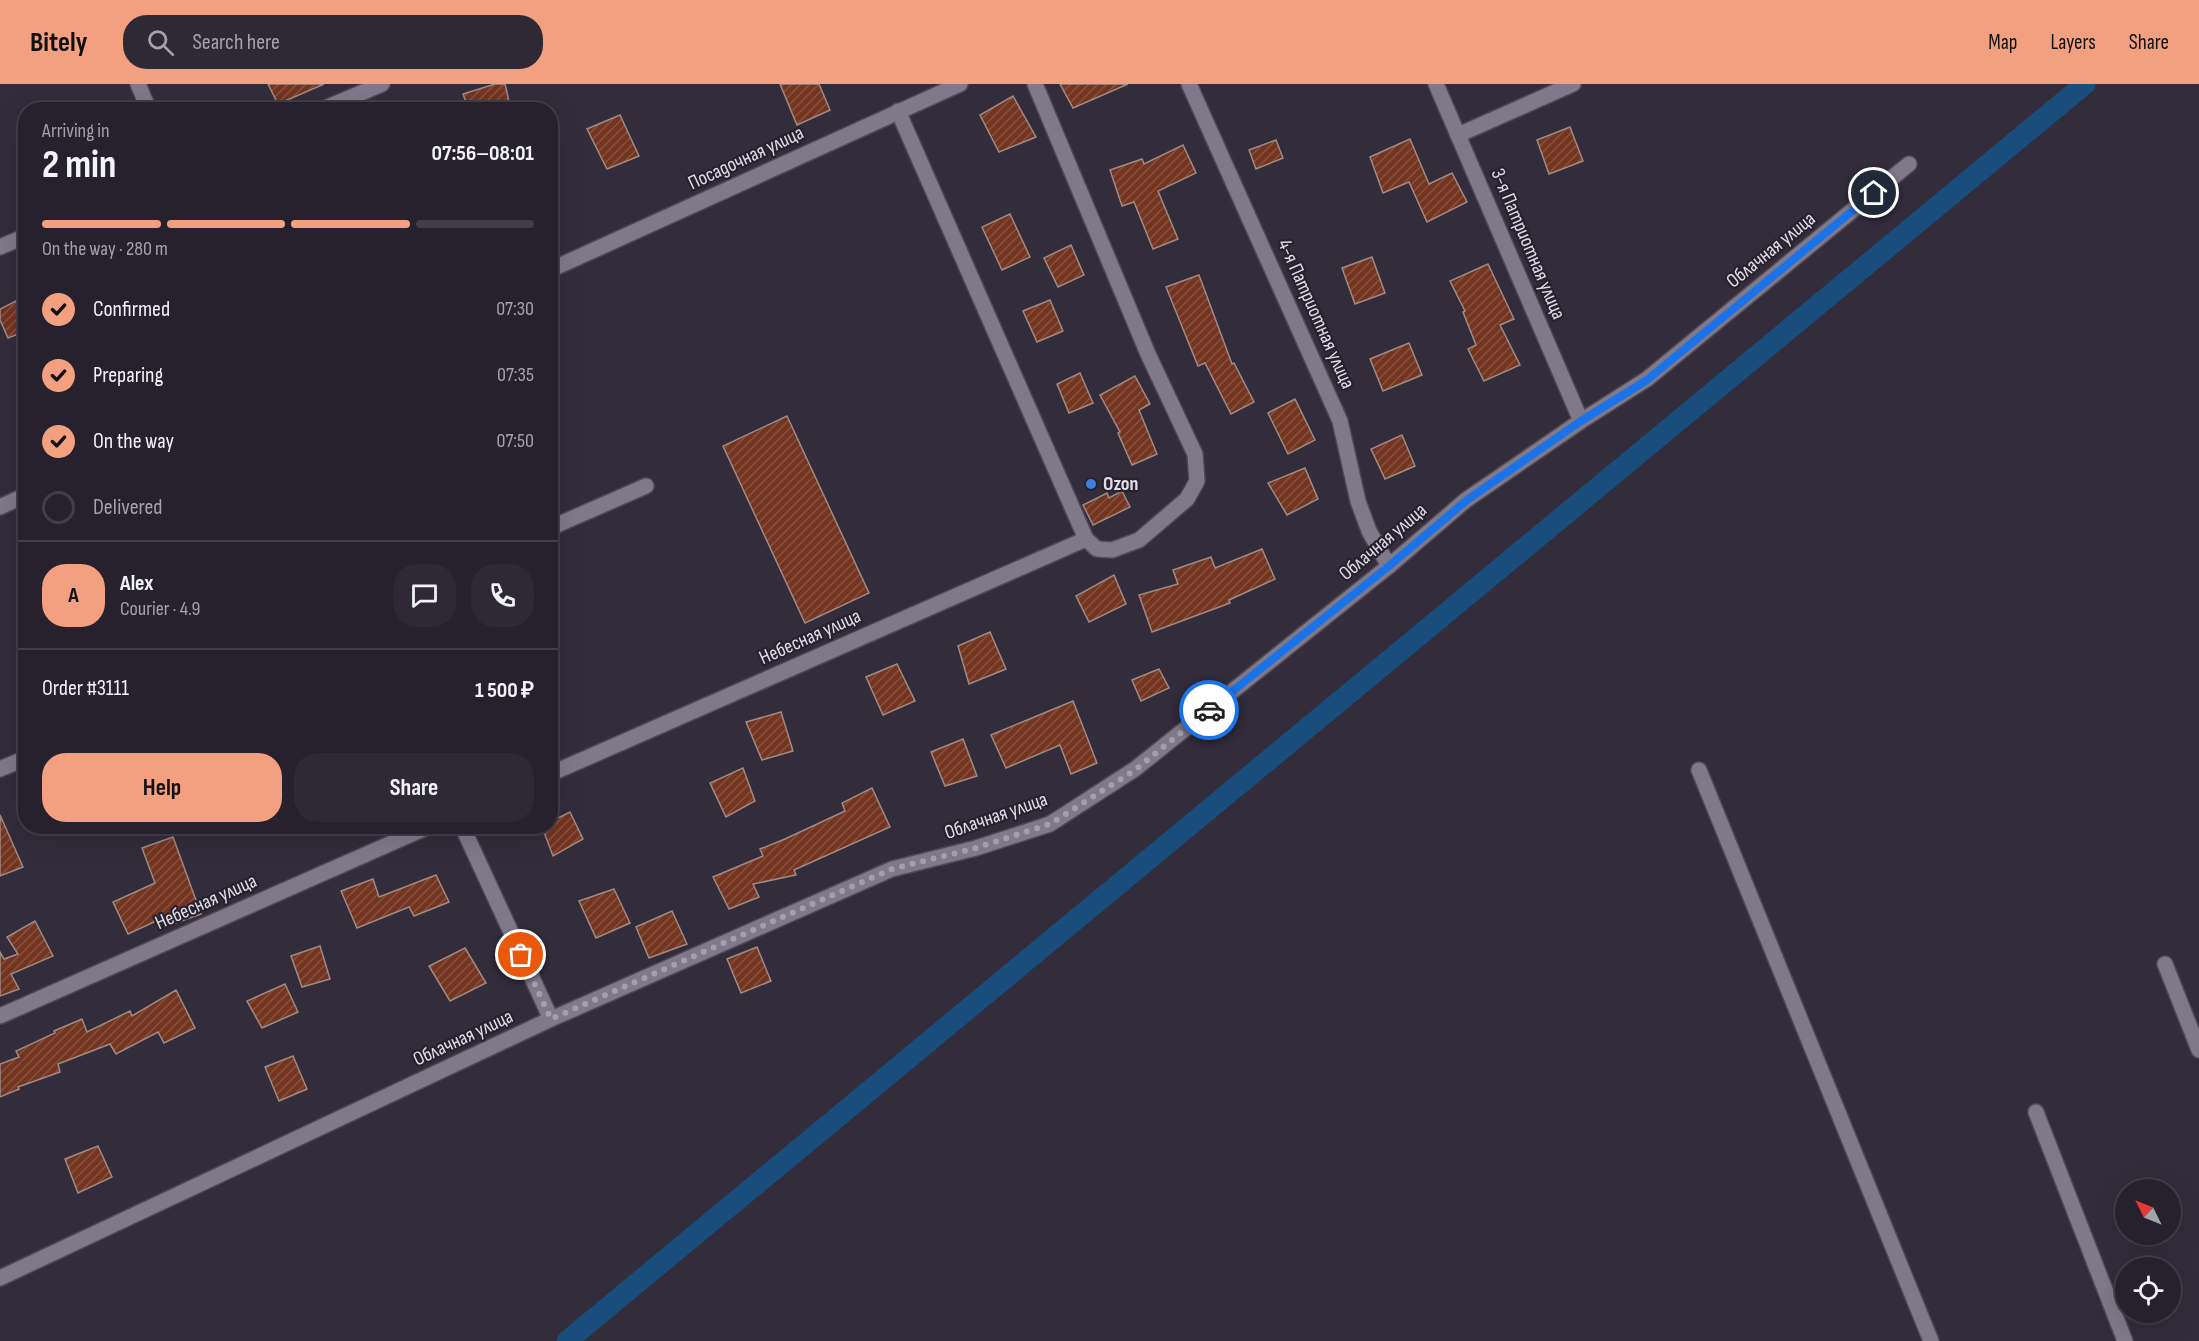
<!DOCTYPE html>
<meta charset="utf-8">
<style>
body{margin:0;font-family:"Sofia Sans Condensed",sans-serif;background:#2e2934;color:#f1f3f6;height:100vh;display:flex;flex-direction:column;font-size:22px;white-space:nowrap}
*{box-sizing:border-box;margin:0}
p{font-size:20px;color:#a4a3a9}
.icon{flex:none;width:33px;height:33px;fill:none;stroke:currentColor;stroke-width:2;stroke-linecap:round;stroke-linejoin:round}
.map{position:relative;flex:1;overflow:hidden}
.details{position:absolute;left:18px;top:18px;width:540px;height:732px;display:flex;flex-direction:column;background:#26212c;border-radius:24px;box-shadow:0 6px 24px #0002,0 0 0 2px #423e48}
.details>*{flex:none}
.needle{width:39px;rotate:313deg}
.fabs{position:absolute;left:2115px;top:1095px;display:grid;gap:12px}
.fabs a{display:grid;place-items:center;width:66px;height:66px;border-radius:50%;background:#26212c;box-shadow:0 6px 24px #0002,0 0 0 2px #423e48;font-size:30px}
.pin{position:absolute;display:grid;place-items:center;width:51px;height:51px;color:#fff;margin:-26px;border:3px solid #fff;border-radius:50%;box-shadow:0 2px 6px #0007}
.courier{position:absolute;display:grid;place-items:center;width:60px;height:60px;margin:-30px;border:4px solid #1a73e8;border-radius:50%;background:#fff;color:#222;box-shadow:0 2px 8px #0007}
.head em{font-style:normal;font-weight:700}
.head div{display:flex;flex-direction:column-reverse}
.head{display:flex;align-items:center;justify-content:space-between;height:102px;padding:0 24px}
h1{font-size:39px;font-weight:700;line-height:45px}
.bar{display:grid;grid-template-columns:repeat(4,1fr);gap:9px 6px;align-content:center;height:72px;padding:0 24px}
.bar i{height:8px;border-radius:4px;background:#423e48}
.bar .current{background:#f3a081}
.bar p{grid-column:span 4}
.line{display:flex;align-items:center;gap:15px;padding:0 24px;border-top:2px solid #423e48}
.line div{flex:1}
.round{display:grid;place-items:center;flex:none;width:63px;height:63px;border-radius:24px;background:#2e2934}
ol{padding:0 24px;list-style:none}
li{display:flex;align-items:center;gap:18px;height:66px}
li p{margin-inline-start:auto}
li .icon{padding:6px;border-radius:50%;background:#f3a081;color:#111;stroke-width:4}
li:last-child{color:#a4a3a9}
li i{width:33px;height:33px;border:3px solid #423e48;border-radius:50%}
.primary-button{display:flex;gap:12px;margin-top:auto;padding:12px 24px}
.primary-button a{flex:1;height:69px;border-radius:24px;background:#f3a081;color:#111;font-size:24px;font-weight:700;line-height:69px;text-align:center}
.primary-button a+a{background:#2e2934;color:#f1f3f6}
header{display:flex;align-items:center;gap:36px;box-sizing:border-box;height:84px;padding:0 30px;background:#f3a081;color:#111}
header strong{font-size:28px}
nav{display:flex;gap:33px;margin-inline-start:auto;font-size:21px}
.search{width:420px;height:54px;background:#2e2934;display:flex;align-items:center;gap:15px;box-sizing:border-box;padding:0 21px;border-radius:24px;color:#a4a3a9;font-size:22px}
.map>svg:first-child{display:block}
</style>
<header>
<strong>Bitely</strong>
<div class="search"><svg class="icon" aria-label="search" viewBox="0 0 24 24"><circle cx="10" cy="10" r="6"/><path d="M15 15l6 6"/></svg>Search here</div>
<nav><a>Map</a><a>Layers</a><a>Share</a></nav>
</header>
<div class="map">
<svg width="2199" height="1257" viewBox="0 0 2199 1257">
<defs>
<pattern id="building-hatch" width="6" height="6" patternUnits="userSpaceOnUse" patternTransform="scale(1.5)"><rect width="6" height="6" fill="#733420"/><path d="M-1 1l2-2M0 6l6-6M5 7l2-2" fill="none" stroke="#875140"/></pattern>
</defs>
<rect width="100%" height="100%" fill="#322c3b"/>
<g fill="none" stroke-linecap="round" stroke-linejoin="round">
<path stroke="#194d7c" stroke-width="21" d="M567,1257l1518,-1257"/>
</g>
<g fill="url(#building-hatch)" stroke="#a08b85" stroke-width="1.5">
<path d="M268,0h56l-46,20z"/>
<path d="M495,0h10l6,26h-42l-6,-16z"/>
<path d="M780,0h39l11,26 -33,15z"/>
<path d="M1060,0h68l-55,24z"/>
<path d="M1013,12l23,41 -37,15 -19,-37z"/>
<path d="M620,31l19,41 -32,13 -20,-40z"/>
<path d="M1570,43l13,34 -34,13 -12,-34z"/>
<path d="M1410,55l19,45 23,-11 15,29 -40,20 -18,-40 -26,11 -13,-36z"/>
<path d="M1276,56l7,18 -27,11 -7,-19z"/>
<path d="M1183,61l13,28 -38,18 20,48 -25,10 -19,-47 -12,4 -12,-36 32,-11 2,5z"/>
<path d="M1010,130l20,43 -28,13 -20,-43z"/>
<path d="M1071,161l13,30 -26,12 -14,-29z"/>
<path d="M1372,173l13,36 -30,11 -13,-36z"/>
<path d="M1488,180l26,55 -14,6 20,40 -36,16 -16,-32 8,-4 -13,-33 2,-1 -15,-30z"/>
<path d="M1199,191l33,89 2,-1 20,39 -23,12 -26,-51 -7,3 -32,-79z"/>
<path d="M26,212v35l-18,7 -8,-18v-11z"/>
<path d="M1050,216l13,31 -26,11 -14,-31z"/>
<path d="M1409,259l13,32 -39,16 -13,-32z"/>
<path d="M1080,289l13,30 -24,10 -12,-29z"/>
<path d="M1135,292l15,28 -11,6 18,44 -25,11 -14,-32 2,-1 -20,-37z"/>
<path d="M1295,315l20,41 -27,14 -20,-41z"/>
<path d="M787,332l82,177 -64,30 -82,-177z"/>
<path d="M1402,351l13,31 -30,13 -14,-30z"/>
<path d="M1305,384l13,31 -31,16 -19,-32z"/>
<path d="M1122,407l8,16 -37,18 -10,-20 24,-12 2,5z"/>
<path d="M1262,465l13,30 -46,21 1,3 -78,29 -13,-37 39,-11 -5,-14 38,-13 4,11z"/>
<path d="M1114,491l12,29 -37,18 -13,-26z"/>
<path d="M990,548l16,37 -37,15 -11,-38z"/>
<path d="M897,580l18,37 -32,14 -17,-38z"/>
<path d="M1159,585l10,19 -28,13 -9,-21z"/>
<path d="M1073,617l24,62 -26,11 -11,-29 -54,23 -15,-33z"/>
<path d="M781,628l12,39 -31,9 -16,-38z"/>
<path d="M963,655l14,37 -32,10 -14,-34z"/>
<path d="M743,684l12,33 -29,16 -16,-34z"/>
<path d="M872,704l18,39 -96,43 2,5 -43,9 6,13 -30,12 -16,-32 50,-21 -3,-7 25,-10 60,-28 -3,-8z"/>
<path d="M570,728l13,27 -30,17 -11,-29 8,-1v-4z"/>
<path d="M0,731l23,52 -23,9z"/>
<path d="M173,753l28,77 -31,11 -3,-9 -39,18 -15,-32 42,-19 -13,-35z"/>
<path d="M436,791l13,27 -35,14 -5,-9 -52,21 -16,-37 32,-12 6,18z"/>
<path d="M614,805l16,34 -34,15 -17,-37z"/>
<path d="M672,827l15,33 -38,14 -13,-31z"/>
<path d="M35,837l18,35 -42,18 8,15 -19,7v-44l4,7 14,-5 -11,-17z"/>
<path d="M320,862l10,33 -28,8 -11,-31z"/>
<path d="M757,863l14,34 -30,12 -14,-34z"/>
<path d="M465,864l21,35 -36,18 -21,-35z"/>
<path d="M285,900l13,28 -36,16 -15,-27z"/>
<path d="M176,906l19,38 -31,15 -6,-11 -42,22 -6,-10 -52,20 2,8 -42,15 1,2 -19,8v-33l19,-7 -3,-6 39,-18 -1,-2 28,-12 5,13 43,-21 2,5z"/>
<path d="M293,972l14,33 -28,12 -14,-34z"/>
<path d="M98,1062l14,31 -34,16 -13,-34z"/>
</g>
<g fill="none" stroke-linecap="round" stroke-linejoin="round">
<defs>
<g id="minor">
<path d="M138,0l11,26"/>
<path d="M1189,0l151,337 18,80 11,30 20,35"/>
<path d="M1436,0l145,337"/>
<path d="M321,26l61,-26"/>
<path d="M898,27l188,428 11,10 15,1 27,-10 48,-41 10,-18 -2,-27 -47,-100 -113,-270"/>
<path d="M1458,51l115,-51"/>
<path d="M0,163l26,-11"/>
<path d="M550,186l410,-186"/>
<path d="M0,423l26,-12"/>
<path d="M550,444l96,-42"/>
<path d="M0,685l26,-11"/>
<path d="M1699,686l232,571"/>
<path d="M550,690l536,-235"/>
<path d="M462,742l89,193"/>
<path d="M2165,880l34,86"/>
<path d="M0,932l430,-190"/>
<path d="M2036,1028l89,229"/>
<path d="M0,1194l551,-259 341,-150 84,-21 74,-24 85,-55 254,-203 77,-66 115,-79 66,-42 262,-215"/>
</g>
</defs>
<use href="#minor" stroke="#4e4855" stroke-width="18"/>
<use href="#minor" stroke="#80798a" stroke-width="15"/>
</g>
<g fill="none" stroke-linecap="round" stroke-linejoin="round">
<path stroke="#a49faa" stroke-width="6" stroke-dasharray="0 10.8" d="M521,871l30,64 341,-150 84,-21 74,-24 85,-54 74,-60"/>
<path stroke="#1a73e8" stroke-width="8" d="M1209,626l180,-144 78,-66 114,-79 66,-41 227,-187"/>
</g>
<circle fill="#3f7fe0" stroke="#282230" stroke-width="2" cx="1091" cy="400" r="6"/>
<g text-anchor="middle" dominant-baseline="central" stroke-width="4.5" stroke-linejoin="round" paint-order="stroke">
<g font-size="20" fill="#e1dde6" stroke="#282230">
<text transform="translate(746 74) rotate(-25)">Посадочная улица</text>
<text transform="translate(1528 160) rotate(67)">3-я Патриотная улица</text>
<text transform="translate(1771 166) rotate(-39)">Облачная улица</text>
<text transform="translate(1316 230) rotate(66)">4-я Патриотная улица</text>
<text transform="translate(1383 458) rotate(-40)">Облачная улица</text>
<text transform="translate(810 553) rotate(-24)">Небесная улица</text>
<text transform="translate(996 732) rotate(-19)">Облачная улица</text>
<text transform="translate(206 818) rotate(-24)">Небесная улица</text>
<text transform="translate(463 954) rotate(-25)">Облачная улица</text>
</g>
<g font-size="20" font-weight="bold" fill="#e1dde6" stroke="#282230" text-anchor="start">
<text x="1103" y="400">Ozon</text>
</g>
</g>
</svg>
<div class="fabs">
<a><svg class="needle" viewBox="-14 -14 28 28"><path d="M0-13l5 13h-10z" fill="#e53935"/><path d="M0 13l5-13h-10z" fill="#a4a3a9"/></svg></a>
<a><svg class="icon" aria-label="locate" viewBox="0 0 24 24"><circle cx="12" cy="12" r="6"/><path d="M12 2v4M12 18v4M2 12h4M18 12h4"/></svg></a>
</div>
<div class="pin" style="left:521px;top:871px;background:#ea580c"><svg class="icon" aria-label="bag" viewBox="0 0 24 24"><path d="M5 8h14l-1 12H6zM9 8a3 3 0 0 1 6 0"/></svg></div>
<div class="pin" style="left:1874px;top:109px;background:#1f2937"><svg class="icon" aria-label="home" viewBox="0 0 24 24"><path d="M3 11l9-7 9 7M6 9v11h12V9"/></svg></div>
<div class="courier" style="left:1209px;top:626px"><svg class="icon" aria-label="car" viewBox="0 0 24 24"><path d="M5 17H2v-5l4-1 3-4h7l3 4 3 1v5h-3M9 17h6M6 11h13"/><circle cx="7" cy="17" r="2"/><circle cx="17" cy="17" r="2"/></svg></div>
<section class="details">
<div class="head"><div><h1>2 min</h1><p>Arriving in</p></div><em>07:56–08:01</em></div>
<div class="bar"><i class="current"></i><i class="current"></i><i class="current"></i><i></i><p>On the way · 280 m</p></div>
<ol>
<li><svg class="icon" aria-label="check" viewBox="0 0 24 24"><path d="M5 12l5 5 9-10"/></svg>Confirmed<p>07:30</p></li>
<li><svg class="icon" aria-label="check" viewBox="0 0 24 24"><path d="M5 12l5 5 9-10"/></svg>Preparing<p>07:35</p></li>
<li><svg class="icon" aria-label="check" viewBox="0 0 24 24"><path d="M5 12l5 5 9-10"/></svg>On the way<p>07:50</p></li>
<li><i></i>Delivered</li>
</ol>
<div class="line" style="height:108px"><b class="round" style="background:#f3a081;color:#111">A</b><div><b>Alex</b><p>Courier · 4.9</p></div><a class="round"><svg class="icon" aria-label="chat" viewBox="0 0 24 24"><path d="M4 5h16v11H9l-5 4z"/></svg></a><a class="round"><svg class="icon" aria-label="phone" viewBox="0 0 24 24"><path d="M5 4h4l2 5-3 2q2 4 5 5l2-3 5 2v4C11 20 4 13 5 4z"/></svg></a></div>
<div class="line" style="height:78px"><div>Order #3111</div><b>1 500 ₽</b></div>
<div class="primary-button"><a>Help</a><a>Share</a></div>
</section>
</div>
